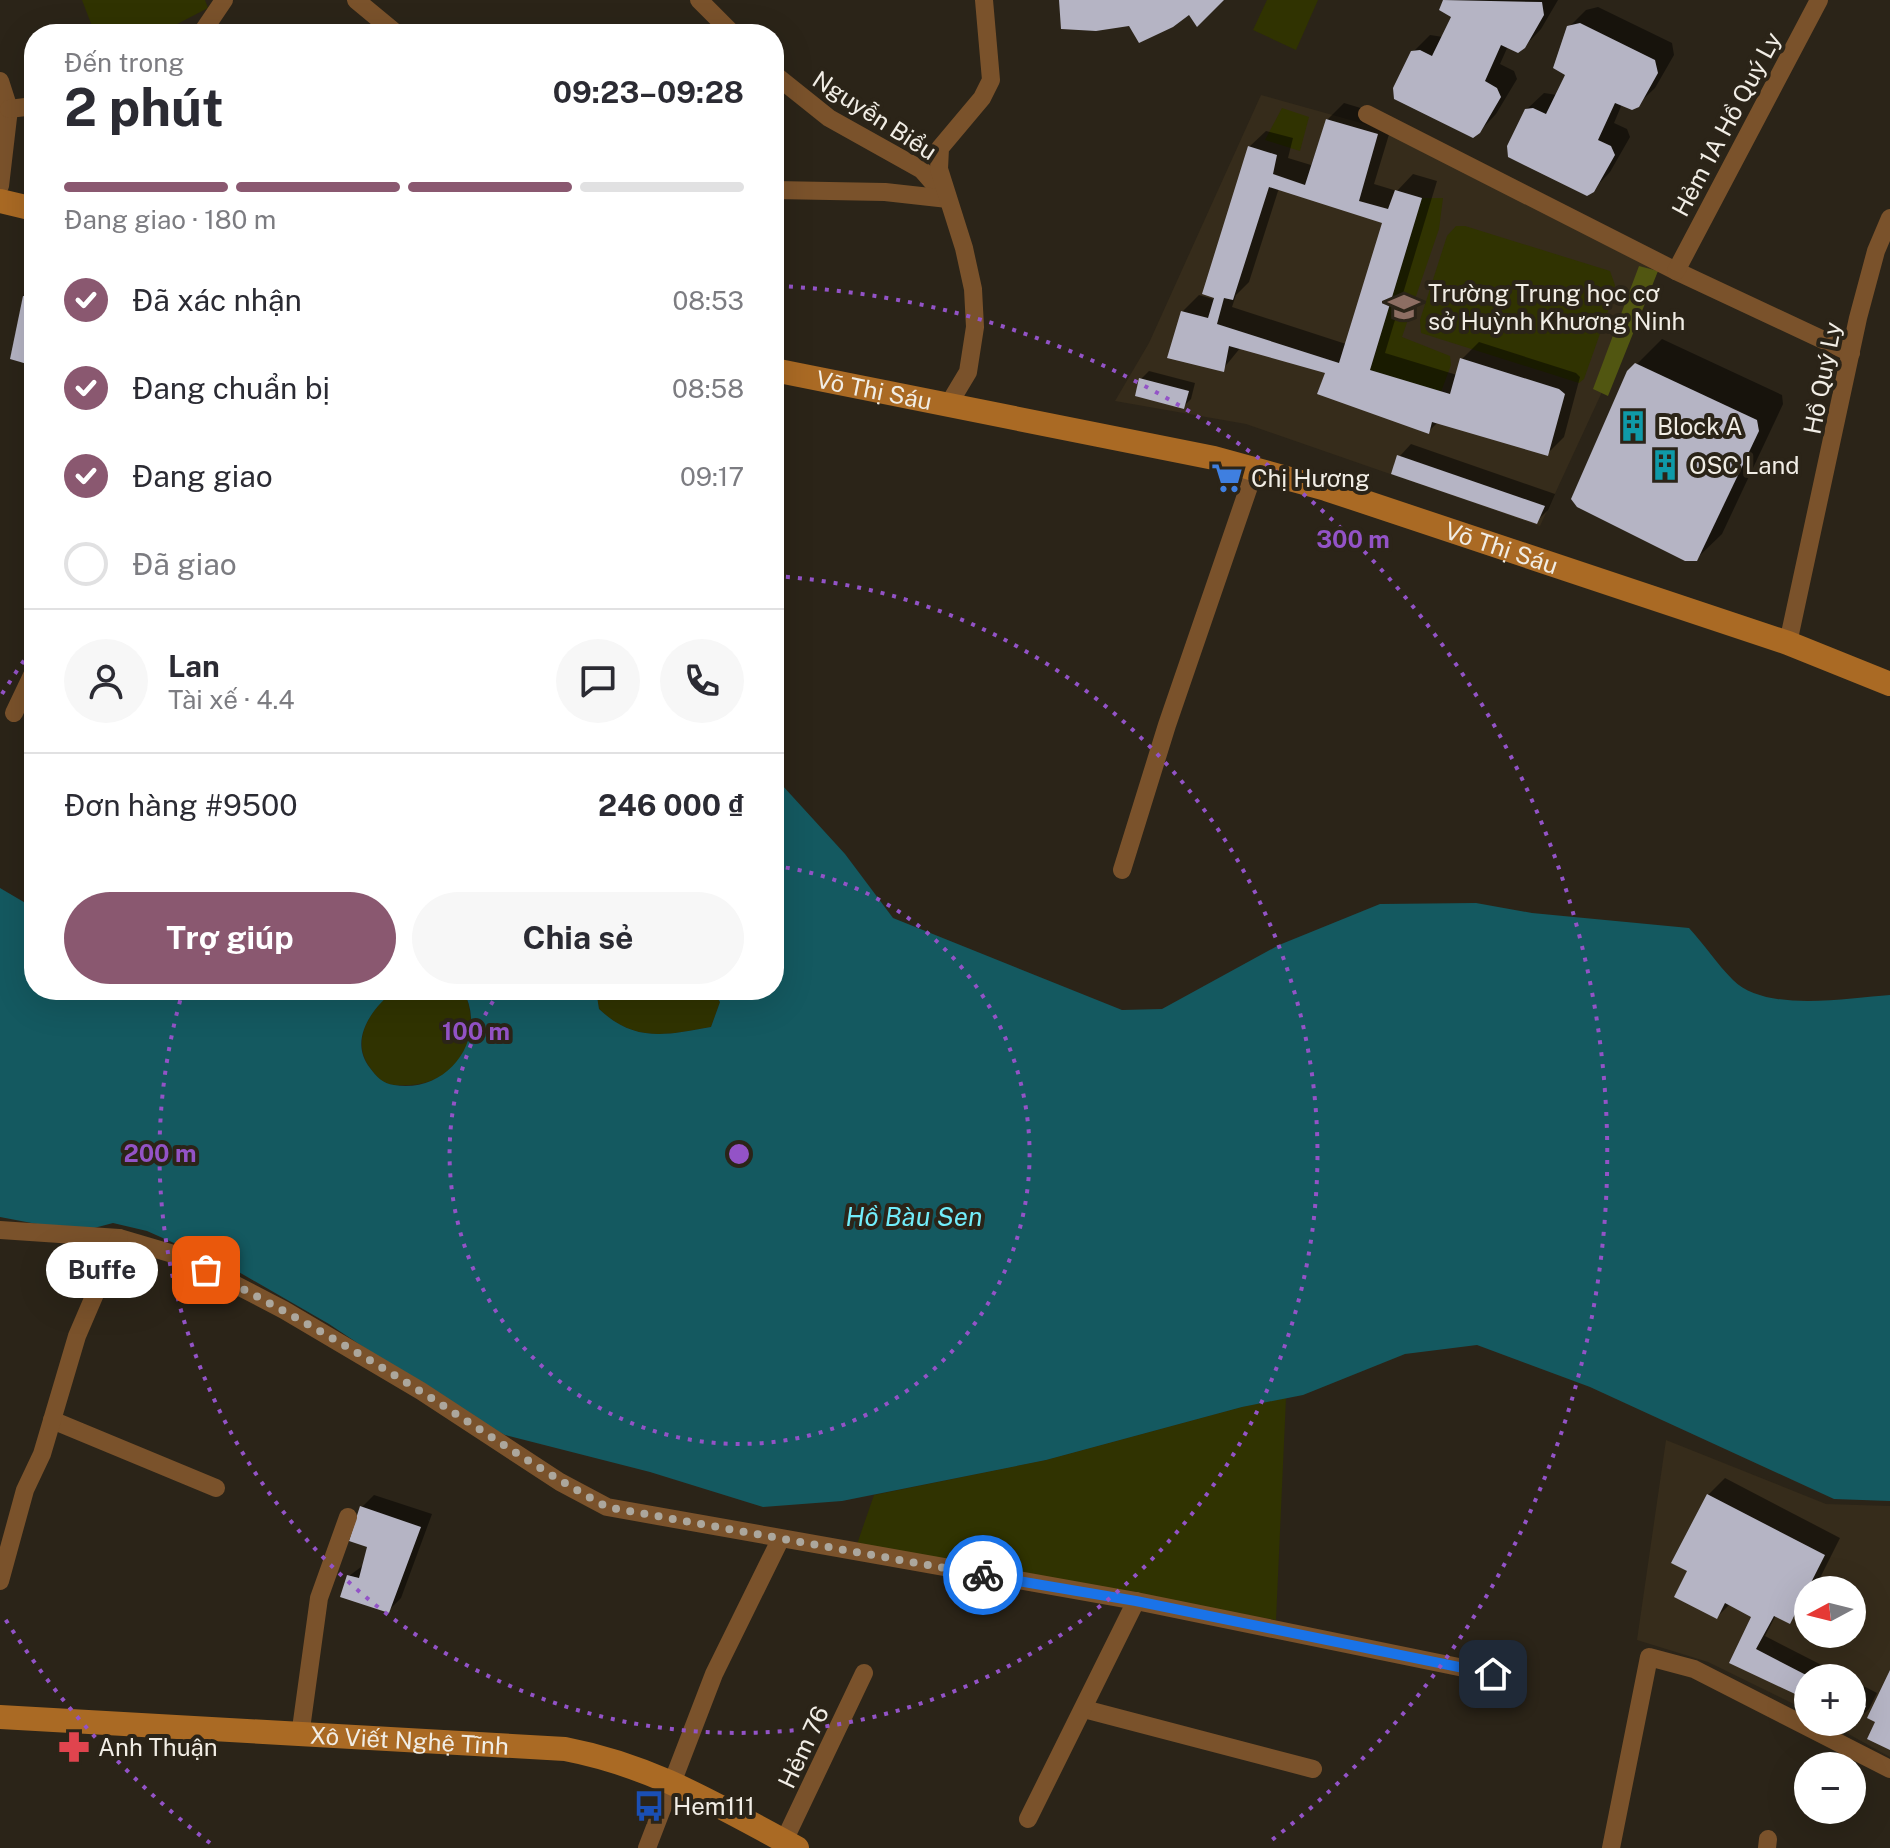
<!DOCTYPE html>
<html lang="vi">
<meta charset="utf-8">
<style>
body{margin:0;font-family:"Public Sans",sans-serif;background:#f7f7f7;color:#2b2b33;height:100vh;display:flex;flex-direction:column;font-size:30px;white-space:nowrap}
*{box-sizing:border-box;margin:0}
p{font-size:26px;color:#7c7c81}
.icon{flex:none;width:44px;height:44px;fill:none;stroke:currentColor;stroke-width:2;stroke-linecap:round;stroke-linejoin:round}
.map{position:relative;flex:1;overflow:hidden}
.sheet{position:absolute;left:24px;top:24px;width:760px;height:976px;display:flex;flex-direction:column;background:#fff;border-radius:32px;box-shadow:0 8px 32px #0002}
.sheet>*{flex:none}
.needle{width:52px;rotate:263deg}
.controls{position:absolute;left:1794px;top:1576px;display:grid;gap:16px}
.controls a{display:grid;place-items:center;width:72px;height:72px;border-radius:50%;background:#fff;box-shadow:0 8px 32px #0002;font-size:40px}
.pin{position:absolute;display:grid;place-items:center;width:68px;height:68px;color:#fff;margin:-34px;border-radius:16px;box-shadow:0 4px 12px #0006}
.courier{position:absolute;display:grid;place-items:center;width:80px;height:80px;margin:-40px;border:6px solid #1a73e8;border-radius:50%;background:#fff;color:#222;box-shadow:0 2px 10px #0007}
.bubble{position:absolute;height:56px;border-radius:28px;background:#fff;box-shadow:0 8px 32px #0002;font-size:26px;font-weight:700;line-height:56px;text-align:center}
.summary em{font-style:normal;font-weight:700}
.summary div{display:flex;flex-direction:column-reverse}
.summary{display:flex;align-items:center;justify-content:space-between;height:136px;padding:0 40px}
h1{font-size:52px;font-weight:700;line-height:60px}
.bar{display:grid;grid-template-columns:repeat(4,1fr);gap:12px 8px;align-content:center;height:96px;padding:0 40px}
.bar i{height:10px;border-radius:6px;background:#e1e1e2}
.bar .selected{background:#8a5870}
.bar p{grid-column:span 4}
.line{display:flex;align-items:center;gap:20px;padding:0 40px;border-top:2px solid #e1e1e2}
.line div{flex:1}
.round{display:grid;place-items:center;flex:none;width:84px;height:84px;border-radius:42px;background:#f7f7f7}
ol{padding:0 40px;list-style:none}
li{display:flex;align-items:center;gap:24px;height:88px}
li p{margin-inline-start:auto}
li .icon{padding:8px;border-radius:50%;background:#8a5870;color:#fff;stroke-width:4}
li:last-child{color:#7c7c81}
li i{width:44px;height:44px;border:4px solid #e1e1e2;border-radius:50%}
.button{display:flex;gap:16px;margin-top:auto;padding:16px 40px}
.button a{flex:1;height:92px;border-radius:48px;background:#8a5870;color:#fff;font-size:32px;font-weight:700;line-height:92px;text-align:center}
.button a+a{background:#f7f7f7;color:#2b2b33}
.map>svg:first-child{display:block}
</style>
<div class="map">
<svg width="1890" height="1848" viewBox="0 0 1890 1848">
<rect width="100%" height="100%" fill="#2b2418"/>
<g fill="#362c1b" fill-rule="evenodd">
<path d="M1261,95l129,36 268,140 -118,255 -294,-102 -131,-23 34,-58z"/>
<path d="M1666,1440l160,64 64,2v251l-63,-35h25v-44h-44v33l-100,-49 -71,-22zM1808,1590h44v44h-44z"/>
</g>
<g fill="#303301">
<path d="M82,0h123l3,8 -50,26h-63z"/>
<path d="M1267,0h51l-22,50 -43,-20z"/>
<path d="M1282,108l27,9 -9,34 -35,-11z"/>
<path d="M1422,198h21l-4,31 -37,108 48,19 1,9 -10,27 -71,-22z"/>
<path d="M1456,226h9l145,45 5,14 -2,12 -29,82 -5,4 -158,-50 -1,-13 27,-84z"/>
<path d="M395,990l69,1c22,52 -10,98 -68,94 -11,0 -19,-7 -25,-16 -22,-28 -1,-60 24,-79z"/>
<path d="M596,990h116l8,12 -9,25c-45,8 -76,16 -112,-18z"/>
<path d="M1286,1398l-10,222 -420,-73 18,-52 172,-35 196,-53z"/>
</g>
<path fill="#515611" d="M1639,266l19,5 -50,125 -15,-7z"/>
<path fill="#145960" d="M774,766l8,19 63,69 48,64 229,92 40,-1 117,-64 101,-41 96,-1 56,10 157,15c15,16 28,36 44,52 33,33 114,18 157,15v506l-56,-2 -244,-112 -113,-42 -72,9 -102,41 -61,12 -196,53 -204,41 -79,6 -113,-35 -145,-37 -46,-24 -130,-87 -92,-53 -90,-40 -34,-8 -34,9 -79,-15v-329l34,20v82h361c-23,18 -47,50 -25,78 6,8 13,16 24,17 55,9 95,-48 69,-95h133l3,19c36,34 67,26 112,18l9,-25 -8,-12h62z"/>
<g fill="#0007" fill-rule="evenodd">
<path d="M1445,0h113l-17,29 -17,18 -16,-1 -8,18 14,7 3,8 -21,35 -17,18 -66,-80 17,-17 13,2 10,-20 -11,-8z"/>
<path d="M1598,7l74,36 2,12 -19,33 -18,17 -15,-1 -8,19 13,6 3,8 -20,35 -17,18 -67,-80 18,-17 13,2 10,-20 2,-48 17,-17z"/>
<path d="M1344,103l50,15 -20,66 23,7 16,-17 24,7 -52,172 72,22 5,-16 17,-17 97,31 4,4 -16,60 -17,17 -109,-32 -10,10 -101,-60 -86,-25 -18,22 -41,-57 17,-17 14,4 36,-152 17,-16 27,7 -5,20 23,7 16,-45zM1279,188l106,34 -39,122 -114,-37 4,-12 13,-13z"/>
<path d="M34,288v74l-9,-65z"/>
<path d="M1662,339l120,56 1,9 -61,130 -26,25 -67,-187z"/>
<path d="M1149,371l46,12 -4,16 -8,8 -42,-28z"/>
<path d="M1411,444l144,50 -7,16 -12,12 -137,-65z"/>
<path d="M1725,1478l115,60 -26,52h-6l-2,15 -17,17 -13,-7 -11,21 82,42h-39v20l-76,-36 26,-53 -28,-5 -13,13 -27,-47 18,-75z"/>
<path d="M374,1495l58,19 -31,84 -13,13 -39,-35 16,-12 5,-18 -8,-39z"/>
<path d="M1852,1680l25,13 -8,16 -12,12 -5,-2z"/>
</g>
<g fill="#b5b4c4" fill-rule="evenodd">
<path d="M1059,0h165l-27,27 -8,-12 -16,12 -34,16 -10,-17 -33,5 -35,-2z"/>
<path d="M1443,0l99,2 2,13 -19,33 -7,5 -17,-8 -16,36 12,7 4,9 -21,36 -7,5 -79,-39 -1,-11 18,-37 9,-1 12,6 19,-39 -12,-7z"/>
<path d="M1580,23l75,37 3,13 -19,34 -7,3 -17,-7 -17,37 13,6 4,9 -21,37 -7,4 -79,-39 -1,-11 18,-37 8,-1 13,6 19,-39 -12,-7 14,-42z"/>
<path d="M1326,119l52,15 -19,67 29,8 7,-19 27,8 -52,172 80,24 10,-36 99,31 6,5 -17,62 -116,-34 -3,12 -112,-40 8,-21 -96,-27 -5,26 -57,-14 14,-47 27,7 6,-20 -12,-4 46,-148 29,9 -4,19 32,11zM1269,187l113,36 -43,140 -122,-39 7,-26 9,2z"/>
<path d="M23,296l11,1v69l-24,-7z"/>
<path d="M1635,363l122,57 2,11 -62,130h-12l-108,-54 -6,-8 56,-128z"/>
<path d="M1139,378l50,13 -5,18 -49,-13z"/>
<path d="M1397,455l148,51 -8,18 -146,-50z"/>
<path d="M1707,1494l118,61 -35,69 -16,-8 -18,33 52,27v24l-79,-37 22,-46 -26,-14 -8,16 -43,-22 13,-26 -16,-8z"/>
<path d="M360,1506l61,21 -32,86 -49,-16 7,-22 12,3 8,-31 -18,-6z"/>
<path d="M1890,1670v80l-23,-11 8,-17 -8,-4z"/>
<path d="M1852,1699l14,7 -9,18 -5,-3z"/>
</g>
<g fill="none" stroke-linecap="round" stroke-linejoin="round">
<g stroke="#7a522b" stroke-width="18">
<path d="M356,0l41,34"/>
<path d="M699,0l34,34"/>
<path d="M201,34l23,-34"/>
<path d="M774,74l55,44 93,52 21,24"/>
<path d="M0,81l9,28 -9,77"/>
<path d="M9,109l25,-3"/>
<path d="M1367,114l309,157 175,82"/>
<path d="M774,190l111,2 63,7"/>
<path d="M1676,271l143,-271"/>
<path d="M947,407l21,-35 7,-45 -2,-38 -9,-41 -25,-79 1,-21 42,-50 9,-18 -7,-80"/>
<path d="M1788,643l70,-325 18,-67 14,-33"/>
<path d="M14,713l20,-42"/>
<path d="M1122,870l45,-145 88,-256"/>
<path d="M0,1230l119,8 61,18 104,54 137,81 139,91 47,25 529,94 357,73"/>
<path d="M52,1420l164,68"/>
<path d="M0,1581l25,-91 17,-36 35,-118 42,-98"/>
<path d="M1084,1709l229,60"/>
<path d="M300,1736l19,-138 29,-81"/>
<path d="M1028,1819l108,-218"/>
<path d="M784,1841l80,-168"/>
<path d="M647,1848l67,-174 66,-134"/>
<path d="M1611,1848l38,-191 45,12 196,100"/>
<path d="M1767,1848l1,-9"/>
</g>
<g stroke="#aa6a24" stroke-width="24">
<path d="M0,201l34,8"/>
<path id="s1" d="M774,370l440,88 112,31 462,154 102,41"/>
<path id="s2" d="M0,1717l565,32c89,17 153,57 232,99"/>
</g>
</g>
<g fill="none" stroke-linecap="round" stroke-linejoin="round">
<path stroke="#aca79d" stroke-width="8" stroke-dasharray="0 14.4" d="M206,1270c73,37 144,77 214,121 62,39 122,81 187,116l376,68"/>
<path stroke="#1a73e8" stroke-width="10" d="M983,1575l153,26 357,73"/>
</g>
<g fill="none" stroke="#9353c7" stroke-width="4" stroke-dasharray="4 8">
<path d="M774 866A290 290 0 1 1 499 992"/>
<path d="M774 576A579 579 0 1 1 182 994"/>
<path d="M210 1843A869 869 0 0 1 2 1614M2 694A869 869 0 0 1 32 649M777 286A869 869 0 0 1 1268 1843"/>
</g>
<defs>
<symbol id="school-bare" viewBox="-9 -9 18 18"><path d="M0-5L7-2L0 1L-7-2ZM-4 1L0 2.5L4 1V4Q0 6-4 4Z" fill="#8d6e63" stroke="#2b2418" stroke-width="2.5" paint-order="stroke"/></symbol>
<symbol id="building-bare" viewBox="-9 -9 18 18"><path d="M-4-6H4V6H1V3H-1V6H-4ZM-2.5-4.3h1.7v1.8h-1.7ZM.8-4.3h1.7v1.8H.8ZM-2.5-1h1.7V.8h-1.7ZM.8-1h1.7V.8H.8Z" fill="#0f9aa8" stroke="#2b2418" stroke-width="2.5" paint-order="stroke"/></symbol>
<symbol id="supermarket-bare" viewBox="-9 -9 18 18"><path d="M-6-5.5h2.5l.6 2H6L4.5 2H-2.5L-4.4-4H-6ZM-1.5 3.2a1.3 1.3 0 1 0 .1 0ZM3 3.2a1.3 1.3 0 1 0 .1 0Z" fill="#3f7fe0" stroke="#2b2418" stroke-width="2.5" paint-order="stroke"/></symbol>
<symbol id="pharmacy-bare" viewBox="-9 -9 18 18"><path d="M-2-6h4v4h4v4h-4v4h-4v-4h-4v-4h4Z" fill="#e0444e" stroke="#2b2418" stroke-width="2.5" paint-order="stroke"/></symbol>
<symbol id="bus-bare" viewBox="-9 -9 18 18"><path d="M-5-6H5V4H4V6H2V4H-2V6H-4V4H-5ZM-3.5-4V0h7V-4ZM-3.5 1.2v1.5H-2V1.2ZM2 1.2v1.5H3.5V1.2Z" fill="#1a4fb4" stroke="#2b2418" stroke-width="2.5" paint-order="stroke"/></symbol>
</defs>
<g fill-rule="evenodd">
<use href="#school-bare" x="1382" y="285" width="44" height="44"/>
<use href="#building-bare" x="1611" y="404" width="44" height="44"/>
<use href="#building-bare" x="1643" y="443" width="44" height="44"/>
<use href="#supermarket-bare" x="1205" y="456" width="44" height="44"/>
<use href="#pharmacy-bare" x="52" y="1725" width="44" height="44"/>
<use href="#bus-bare" x="627" y="1784" width="44" height="44"/>
</g>
<g text-anchor="middle" dominant-baseline="central" stroke-width="8" stroke-linejoin="round" paint-order="stroke">
<g font-size="24" fill="#f1ede5" stroke="#2b2418">
<text transform="translate(875 115) rotate(33)">Nguyễn Biểu</text>
<text transform="translate(1726 124) rotate(-62)">Hẻm 1A Hồ Quý Ly</text>
<text transform="translate(1822 378) rotate(-79)">Hồ Quý Ly</text>
<text stroke="none"><textPath href="#s1" startOffset="102">Võ Thị Sáu</textPath></text>
<text stroke="none"><textPath href="#s1" startOffset="750">Võ Thị Sáu</textPath></text>
<text stroke="none"><textPath href="#s2" startOffset="410">Xô Viết Nghệ Tĩnh</textPath></text>
<text transform="translate(803 1747) rotate(-65)">Hẻm 76</text>
</g>
<g font-size="24" fill="#f1ede5" stroke="#2b2418" text-anchor="start">
<text x="1428" y="293">Trường Trung học cơ<tspan x="1428" dy="28">sở Huỳnh Khương Ninh</tspan></text>
<text x="1657" y="426">Block A</text>
<text x="1689" y="465">OSC Land</text>
<text x="1251" y="478">Chị Hương</text>
<text x="98" y="1747">Anh Thuận</text>
<text x="673" y="1806">Hem111</text>
</g>
<g font-size="26" font-style="italic" fill="#71edfa" stroke="#2b2418">
<text x="914" y="1216">Hồ Bàu Sen</text>
</g>
</g>
<circle cx="739" cy="1154" r="12" fill="#9353c7" stroke="#2b2418" stroke-width="4"/>
<g font-size="24" text-anchor="middle" font-weight="bold" fill="#9353c7" stroke="#2b2418" stroke-width="8" stroke-linejoin="round" paint-order="stroke">
<text x="1353" y="548">300 m</text>
<text x="476" y="1040">100 m</text>
<text x="160" y="1162">200 m</text>
</g>
</svg>
<div class="controls">
<a><svg class="needle" viewBox="-14 -14 28 28"><path d="M0-13l5 13h-10z" fill="#e53935"/><path d="M0 13l5-13h-10z" fill="#7c7c81"/></svg></a>
<a>+</a>
<a>−</a>
</div>
<div class="pin" style="left:206px;top:1270px;background:#ea580c"><svg class="icon" aria-label="bag" viewBox="0 0 24 24"><path d="M5 8h14l-1 12H6zM9 8a3 3 0 0 1 6 0"/></svg></div>
<div class="pin" style="left:1493px;top:1674px;background:#1f2937"><svg class="icon" aria-label="home" viewBox="0 0 24 24"><path d="M3 11l9-7 9 7M6 9v11h12V9"/></svg></div>
<div class="courier" style="left:983px;top:1575px"><svg class="icon" aria-label="bike" viewBox="0 0 24 24"><circle cx="6" cy="16" r="4"/><circle cx="18" cy="16" r="4"/><path d="M6 16l4-8h5l3 8M10 8l3 8H6M13 5h3"/></svg></div>
<div class="bubble" style="left:46px;top:1242px;width:112px">Buffe</div>
<section class="sheet">
<div class="summary"><div><h1>2 phút</h1><p>Đến trong</p></div><em>09:23–09:28</em></div>
<div class="bar"><i class="selected"></i><i class="selected"></i><i class="selected"></i><i></i><p>Đang giao · 180 m</p></div>
<ol>
<li><svg class="icon" aria-label="check" viewBox="0 0 24 24"><path d="M5 12l5 5 9-10"/></svg>Đã xác nhận<p>08:53</p></li>
<li><svg class="icon" aria-label="check" viewBox="0 0 24 24"><path d="M5 12l5 5 9-10"/></svg>Đang chuẩn bị<p>08:58</p></li>
<li><svg class="icon" aria-label="check" viewBox="0 0 24 24"><path d="M5 12l5 5 9-10"/></svg>Đang giao<p>09:17</p></li>
<li><i></i>Đã giao</li>
</ol>
<div class="line" style="height:144px"><a class="round"><svg class="icon" aria-label="person" viewBox="0 0 24 24"><circle cx="12" cy="8" r="4"/><path d="M4 21q1-7 8-7t8 7"/></svg></a><div><b>Lan</b><p>Tài xế · 4.4</p></div><a class="round"><svg class="icon" aria-label="chat" viewBox="0 0 24 24"><path d="M4 5h16v11H9l-5 4z"/></svg></a><a class="round"><svg class="icon" aria-label="phone" viewBox="0 0 24 24"><path d="M5 4h4l2 5-3 2q2 4 5 5l2-3 5 2v4C11 20 4 13 5 4z"/></svg></a></div>
<div class="line" style="height:104px"><div>Đơn hàng #9500</div><b>246 000 ₫</b></div>
<div class="button"><a>Trợ giúp</a><a>Chia sẻ</a></div>
</section>
</div>
